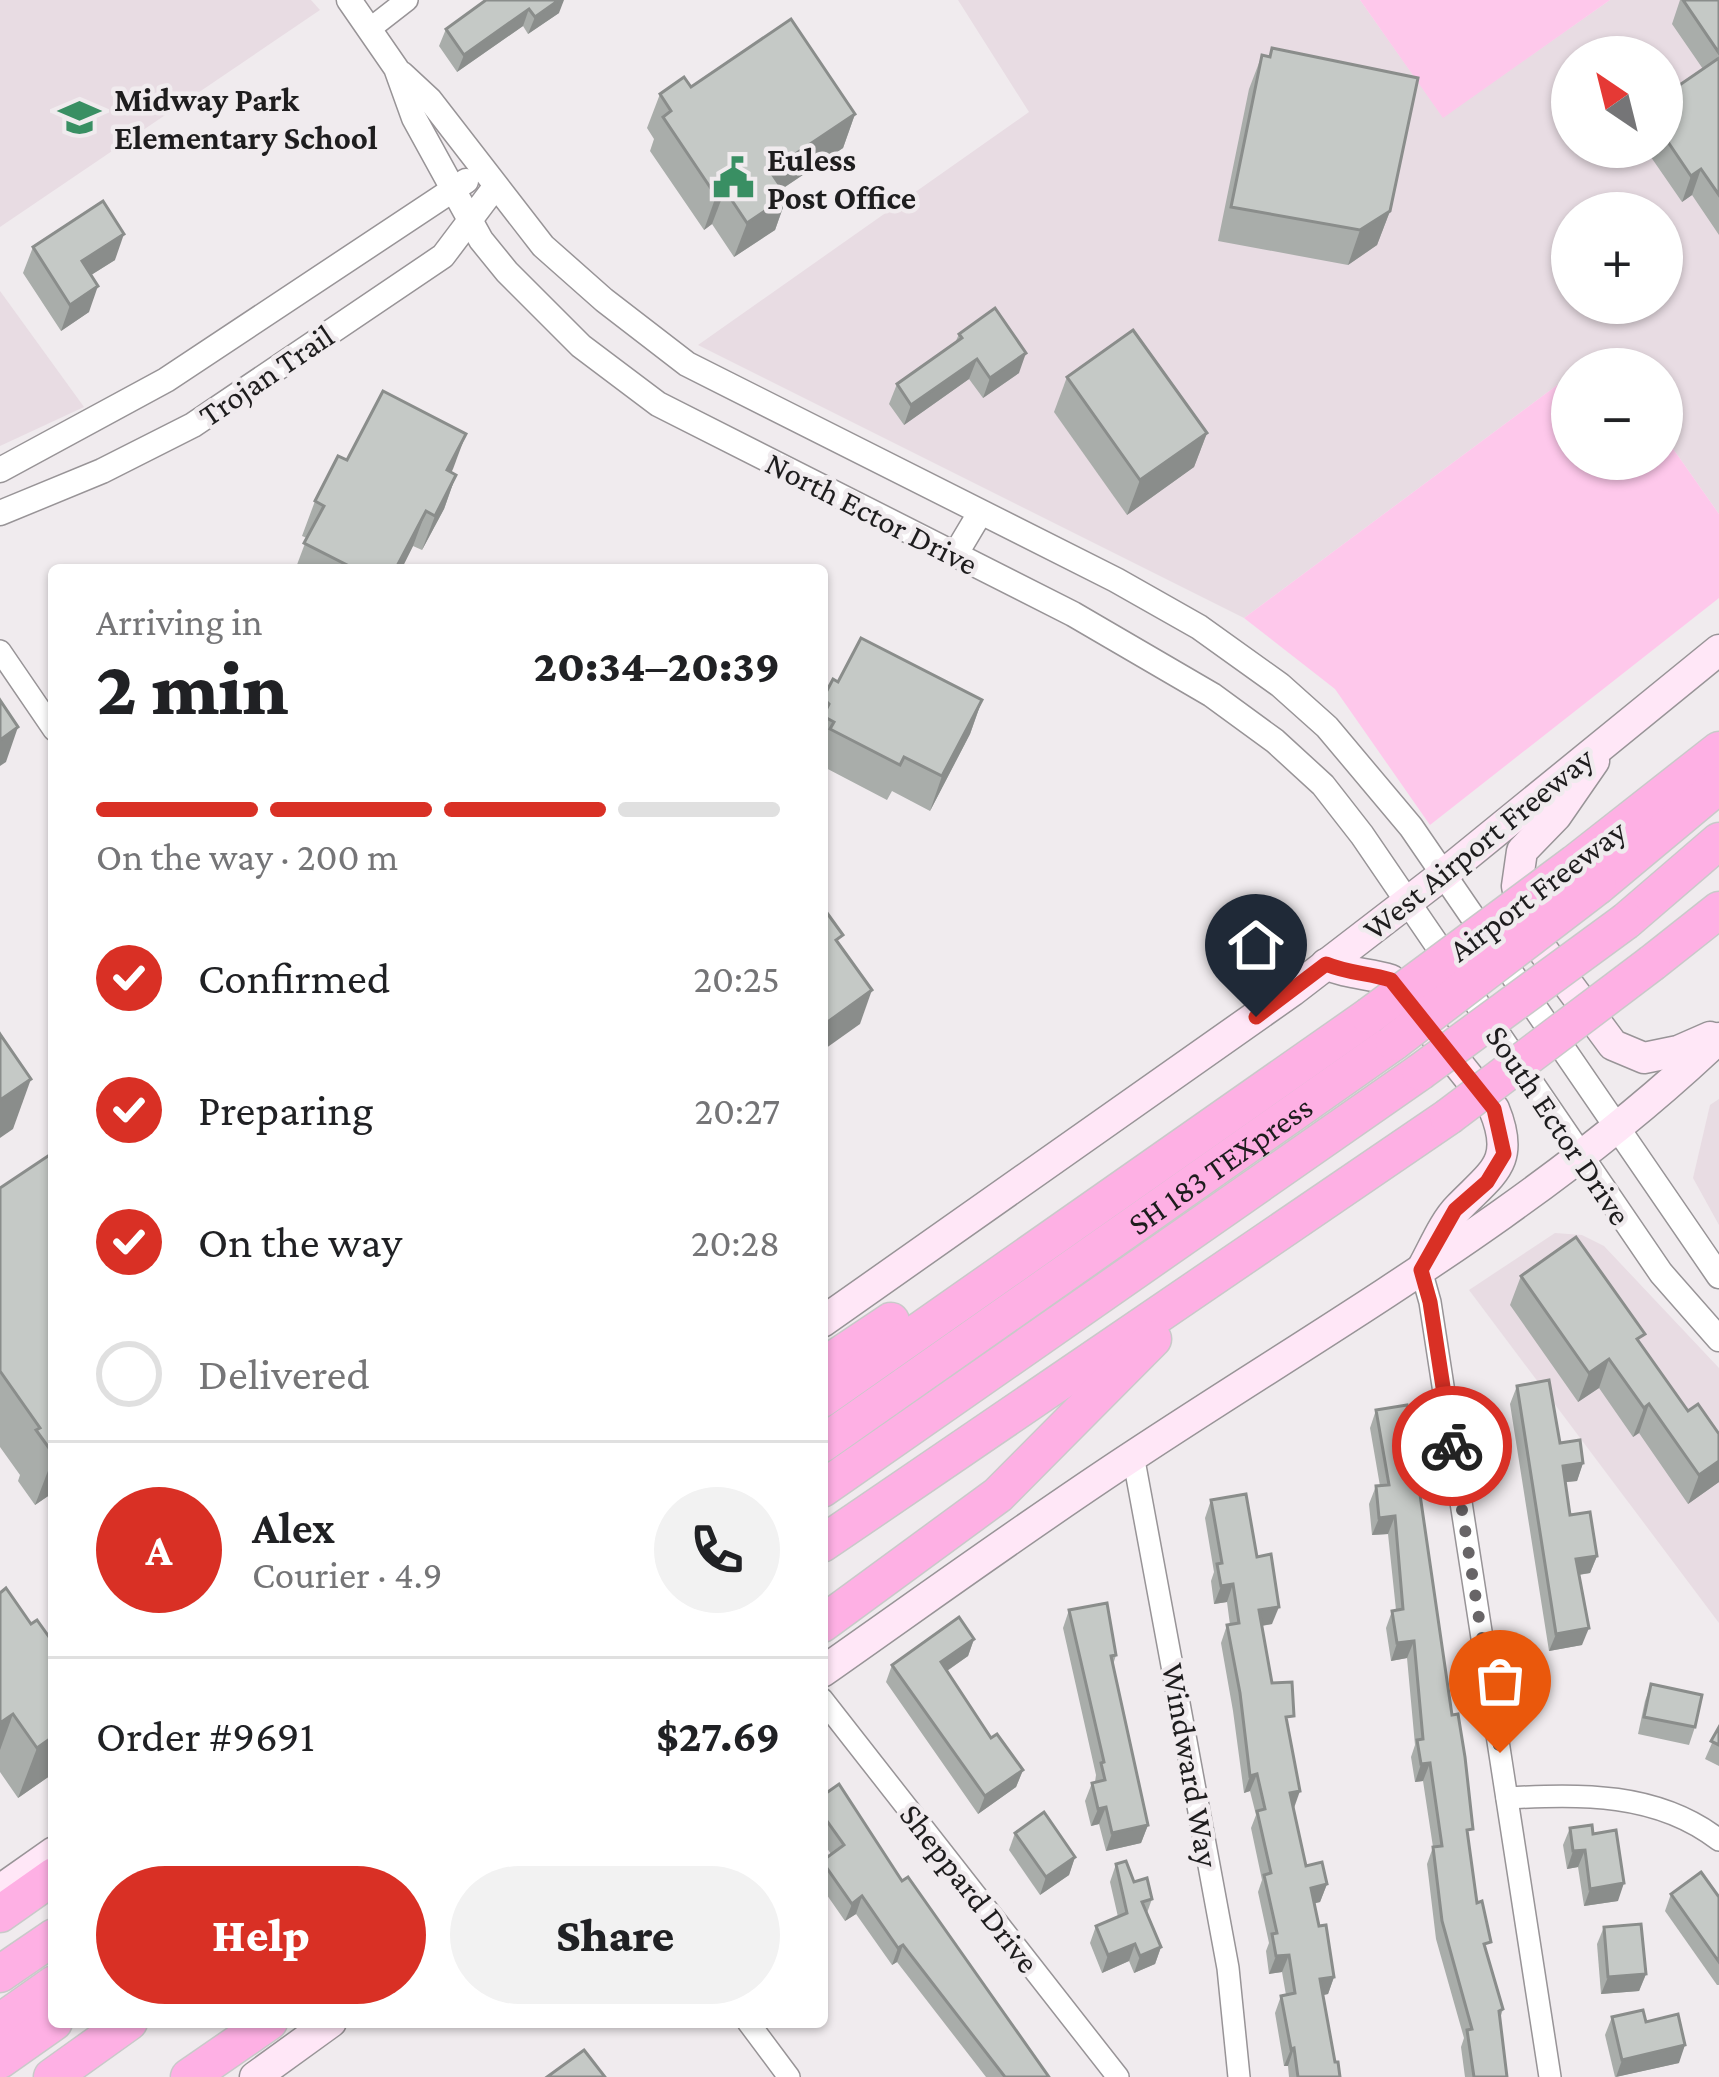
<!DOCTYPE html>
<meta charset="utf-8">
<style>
body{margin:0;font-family:"Crimson Pro",serif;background:#f2f2f2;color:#202124;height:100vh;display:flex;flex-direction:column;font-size:45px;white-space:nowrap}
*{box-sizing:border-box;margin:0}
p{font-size:39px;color:#757577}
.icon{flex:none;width:66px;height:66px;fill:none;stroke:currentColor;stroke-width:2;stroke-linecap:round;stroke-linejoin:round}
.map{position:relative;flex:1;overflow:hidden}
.drawer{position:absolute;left:48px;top:564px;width:780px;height:1464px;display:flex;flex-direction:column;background:#fff;border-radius:12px;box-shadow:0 3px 9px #0004}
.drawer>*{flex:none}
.needle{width:78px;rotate:325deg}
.buttons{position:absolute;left:1551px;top:36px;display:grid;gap:24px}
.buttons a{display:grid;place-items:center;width:132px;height:132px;border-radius:50%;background:#fff;box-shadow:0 3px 9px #0004;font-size:60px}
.pin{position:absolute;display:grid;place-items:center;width:102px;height:102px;color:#fff;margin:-123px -51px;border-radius:50% 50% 50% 0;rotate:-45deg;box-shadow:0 0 12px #0007}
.pin .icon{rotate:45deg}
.courier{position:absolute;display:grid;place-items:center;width:120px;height:120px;margin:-60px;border:9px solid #d93025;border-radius:50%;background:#fff;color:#222;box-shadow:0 3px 15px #0007}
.summary em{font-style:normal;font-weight:800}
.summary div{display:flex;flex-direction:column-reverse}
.summary{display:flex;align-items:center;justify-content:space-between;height:204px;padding:0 48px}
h1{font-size:78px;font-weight:800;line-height:90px}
.bar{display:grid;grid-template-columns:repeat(4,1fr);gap:18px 12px;align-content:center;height:144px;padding:0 48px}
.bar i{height:15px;border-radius:9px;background:#e0e0e0}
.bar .selected{background:#d93025}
.bar p{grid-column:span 4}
.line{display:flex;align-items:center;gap:30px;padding:0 48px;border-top:3px solid #e0e0e0}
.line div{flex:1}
.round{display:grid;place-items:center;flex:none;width:126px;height:126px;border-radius:63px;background:#f2f2f2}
ol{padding:0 48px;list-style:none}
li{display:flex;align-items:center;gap:36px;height:132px}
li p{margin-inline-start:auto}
li .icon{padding:12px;border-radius:50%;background:#d93025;color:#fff;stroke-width:4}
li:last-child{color:#757577}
li i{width:66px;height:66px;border:6px solid #e0e0e0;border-radius:50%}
.button{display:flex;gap:24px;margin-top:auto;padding:24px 48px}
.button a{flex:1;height:138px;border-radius:72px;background:#d93025;color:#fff;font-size:48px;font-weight:800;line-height:138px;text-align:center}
.button a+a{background:#f2f2f2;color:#202124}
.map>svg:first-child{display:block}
</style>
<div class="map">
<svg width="1719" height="2077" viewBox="0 0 1719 2077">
<rect width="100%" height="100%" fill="#f0ebee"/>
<g fill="#e8dce3" fill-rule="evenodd">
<path d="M0,0h311l9,10 -320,217z"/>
<path d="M958,0h402l83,117 167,-117h109v514l-57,-81v-64h-44l-14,-19 -26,19h-6v5l-328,244 -546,-273 331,-233zM1572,57h90v90h-90zM1572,213h90v90h-90z"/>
<path d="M0,291l84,116 -84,39z"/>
<path d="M1719,1099v126l-26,-47 17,-73z"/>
<path d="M1555,1233l27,2 22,11 115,122v255l-250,-333z"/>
</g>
<g fill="#fec8eb">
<path d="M1360,0h250l-167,118z"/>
<path d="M1572,374v85h90v-26l57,81v84l-289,227 -95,-136 -91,-71z"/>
</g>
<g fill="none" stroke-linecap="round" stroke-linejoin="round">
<defs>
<g id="minor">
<path d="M371,28l36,-28"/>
<path d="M0,651l54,79"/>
<path d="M1421,1270l9,32 120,775"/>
<path d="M1133,1455l95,513 11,109"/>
<path d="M822,1699l296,378"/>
<path d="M1507,1798c73,-4 150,-6 212,42"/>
<path d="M748,2022l41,55"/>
</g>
<g id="tertiary">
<path d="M349,0l47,68 18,50 67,122 26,32 74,74 77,58 415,210 139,81 63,46 48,44 39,50 299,438 58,66"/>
<path d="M402,74l28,26 113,146 61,54 83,64 429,216 83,47 81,58 47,42 84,100 308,449"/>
<path d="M0,470l166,-90 300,-199"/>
<path d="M0,513l102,-42 91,-46 250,-169 52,-69"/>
<path d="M955,555l25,-42"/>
</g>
<g id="secondary">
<path d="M1594,761l-38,55 -34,35 -5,35 8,40 88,119 31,13 34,-7 32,-14"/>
<path d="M1326,964c21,10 42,9 65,16l103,129c22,53 -1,63 -35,98 -15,15 -25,40 -35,58"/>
<path d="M822,1322l470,-331 152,-117 275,-224"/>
<path d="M822,1672c104,-73 207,-148 314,-218 200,-132 409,-250 583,-416"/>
<path d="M0,1890l54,-38"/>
<path d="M255,2077l76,-55"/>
</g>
<g id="motorway">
<path d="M1575,863l144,-113"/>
<path d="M1598,886l121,-101"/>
<path d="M1626,921l93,-80"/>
<path d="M1652,963l67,-53"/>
<path d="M822,1367l69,-46"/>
<path d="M822,1399l547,-383"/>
<path id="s1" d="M822,1444l572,-402"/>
<path d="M822,1489l598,-417"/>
<path d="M822,1544l626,-427"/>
<path d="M822,1624l176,-129 155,-156"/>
<path d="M0,1914l54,-38"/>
<path d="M0,1974l54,-37"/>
<path d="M0,2022l54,-38"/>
<path d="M0,2060l54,-38"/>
<path d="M52,2077l77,-55"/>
<path d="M189,2077l80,-55"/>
</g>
</defs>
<use href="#minor" stroke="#989497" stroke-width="24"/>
<use href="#tertiary" stroke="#989497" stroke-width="27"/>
<use href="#secondary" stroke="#989497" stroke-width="33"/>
<use href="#motorway" stroke="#c9c9c9" stroke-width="39"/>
<use href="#minor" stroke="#fff" stroke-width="21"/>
<use href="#tertiary" stroke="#fff" stroke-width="24"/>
<use href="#secondary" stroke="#ffe7f7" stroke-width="30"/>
<use href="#motorway" stroke="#feb0e4" stroke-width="36"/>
<defs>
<g id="motorway-bridge">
<path d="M1369,1016l206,-153"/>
<path d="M1394,1042l204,-156"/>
<path d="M1420,1072l206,-151"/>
<path d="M1448,1117l204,-154"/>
</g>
</defs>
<use href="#motorway-bridge" stroke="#c9c9c9" stroke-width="39" stroke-linecap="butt"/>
<use href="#motorway-bridge" stroke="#feb0e4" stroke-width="36"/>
</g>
<g fill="#a9adaa">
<path d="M486,0l73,13 -31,21 -5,-8 -66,46 -18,-26 7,-17z"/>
<path d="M1680,0h39v235l-27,-40 -10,7 -38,-55h18v-50l41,-28 -31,-45z"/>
<path d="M1272,48l118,163 -13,34 -29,20 -130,-24 31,-152 13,-34 7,1z"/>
<path d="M691,87l164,27 -12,34 -61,41 5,7 -12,34 -41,27 -22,-33 -8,6 -54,-79 4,-12 -7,-11 13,-34z"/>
<path d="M33,247l82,13 -24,15 -2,37 -28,19 -38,-58z"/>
<path d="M959,334l60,39 -36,25 -14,-19 -65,46 -15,-21 8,-20 58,-41z"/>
<path d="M1067,377l140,56 -13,34 -67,48 -73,-103z"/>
<path d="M347,460l104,12 5,3 -12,34 -22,41 -9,-4 -12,24h-106l12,-32 -5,-2 13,-35z"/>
<path d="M833,679l5,3 144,18 -12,34 -40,77 -38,-20 -5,9 -65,-34v-64z"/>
<path d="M54,1152v340l-19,13 -17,-24 2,-6 -20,-28v-259z"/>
<path d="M1521,1276l120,68 47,67 31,23v48l-31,22 -49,-71 -6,4 -34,-49 -21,14 -68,-97z"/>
<path d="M1517,1386l43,57 23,20 -6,18 -12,1 5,33 27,41 -7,17 -11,2 3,70 -33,6 -39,-247z"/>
<path d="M1376,1410l92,431 9,62 10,51 16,55 -3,10 7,58h-42l-4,-30 3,-9 -28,-99 -9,-75 6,-17 -10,-66 -8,1 -4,-25 4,-12 -8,-87 -16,3 -5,-33 6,-17 4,-1 -8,-76 -16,1 -3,-31 7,-18h4l-10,-58z"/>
<path d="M1211,1500l46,57 15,67 -10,2 10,57 17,48 5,77 12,58 21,18 -7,18 -6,1 20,74 -6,17 -5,1 12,67 5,15h-51l-1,-11h-4l-9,-53 6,-17 5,-1 -4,-23 -13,2 -3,-23 3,-8 -11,-51 4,-12 -11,-52 5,-13 -6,-24 -6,2 -11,-82 -12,-68 6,-18h3l-3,-23 -13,2 -3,-23 3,-9 -9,-54z"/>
<path d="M0,1593l31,31 23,20v129l-36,25 -18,-26z"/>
<path d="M1069,1610l47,45 -3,10 35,160 -7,18 -35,8 -7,-27 -8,2 -6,-25 7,-18 3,-1 1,-7 -33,-147z"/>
<path d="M974,1639l-6,17 -21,15 44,67 32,32 -7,17 -38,27 -92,-132 6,-17z"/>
<path d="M1651,1684l44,43 -6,18 -51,-11 7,-33z"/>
<path d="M1719,1727v39l-14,-7z"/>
<path d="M822,1796l80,85 147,196h-63l-89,-115 -5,3 -36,-51 -11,7 -23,-33v-28l9,-6 -9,-13z"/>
<path d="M1570,1828l23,6 25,67 -34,5 -6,-39 -11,2 -4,-24z"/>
<path d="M1015,1833l60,24 -6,18 -29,20 -31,-45z"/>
<path d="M1116,1864l36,35 -5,14 14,34 -6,17 -21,9 -5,-12 -27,12 -12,-30 6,-17 22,-9 -8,-35z"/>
<path d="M1671,1894l48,3v88h-2l-52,-74z"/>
<path d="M1604,1927l42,47 -7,17 -38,3 -4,-50z"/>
<path d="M1612,2017l34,5 33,41 -64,14 -10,-42z"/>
</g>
<g fill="#8a8d8b">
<path d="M559,0h5l-5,13 -31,21 7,-17z"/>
<path d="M529,9l-6,17 -66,46 7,-17z"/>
<path d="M855,114l-12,34 -85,57 12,-34z"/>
<path d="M1701,169l-9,26 -10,7 9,-26z"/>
<path d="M725,190l-13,34 -8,6 12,-34z"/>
<path d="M787,196l-12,34 -41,27 13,-34z"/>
<path d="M1390,211l-13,34 -29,20 12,-35z"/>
<path d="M124,234l-9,26 -43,27 10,-26z"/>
<path d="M98,286l-9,26 -28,19 9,-26z"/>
<path d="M1026,353l-7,20 -36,25 7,-20z"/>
<path d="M977,359l-8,20 -65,46 7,-20z"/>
<path d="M1207,433l-13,34 -67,48 13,-35z"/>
<path d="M466,434l-13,35 -18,35 12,-34z"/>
<path d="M456,475l-12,34 -22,41 13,-34z"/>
<path d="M426,511l-13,35 -12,24h-6z"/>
<path d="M982,700l-12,34 -40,77 12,-35z"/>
<path d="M18,727l-12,35 -6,4v-26z"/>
<path d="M872,990l-12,34 -38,27v-25z"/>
<path d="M31,1079l-18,50 -13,9v-38z"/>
<path d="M1609,1359l-10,29 -21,14 11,-29z"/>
<path d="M1649,1404l-10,29 -6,4 11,-29z"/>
<path d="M54,1455v37l-19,13z"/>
<path d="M1719,1461v21l-31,22 11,-29z"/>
<path d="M1583,1463l-6,18 -21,2 7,-17z"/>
<path d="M1395,1516l-7,18 -16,1 7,-17z"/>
<path d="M1597,1556l-7,17 -20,3 6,-17z"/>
<path d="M1233,1584l-6,18 -13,2 7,-18z"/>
<path d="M1279,1607l-7,17 -19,3 6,-17z"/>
<path d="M1589,1628l-7,17 -33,6 7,-17z"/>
<path d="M974,1639l-6,17 -33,23 6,-17z"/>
<path d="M1414,1641l-7,17 -16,3 6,-18z"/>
<path d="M13,1714l-13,36v-27z"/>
<path d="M54,1736v37l-36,25 19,-50z"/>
<path d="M1430,1763l-7,18 -8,1 6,-18z"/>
<path d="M1023,1770l-7,17 -38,27 7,-18z"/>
<path d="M1257,1774l-7,17 -6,2 6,-17z"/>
<path d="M1300,1791l-6,17 -4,-15z"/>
<path d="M1106,1807l-7,17 -8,2 7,-17z"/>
<path d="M1148,1825l-7,18 -35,8 6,-18z"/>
<path d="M1585,1850l-7,17 -11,2 6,-18z"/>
<path d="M1075,1857l-6,18 -29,20 6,-18z"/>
<path d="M1624,1883l-6,18 -34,5 6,-17z"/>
<path d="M1327,1884l-7,18 -16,4 7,-18z"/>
<path d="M862,1896l-6,18 -11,7 7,-17z"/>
<path d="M1135,1944l-6,17 -27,12 6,-18z"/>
<path d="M903,1945l-6,17 -5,3 6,-17z"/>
<path d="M1161,1947l-6,17 -21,9 6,-17z"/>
<path d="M1289,1955l-7,17 -13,2 7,-18z"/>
<path d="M1646,1974l-7,17 -38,3 7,-17z"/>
<path d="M1334,1977l-6,17 -14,3 6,-18z"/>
<path d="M1685,2045l-6,18 -63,14 6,-17z"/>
<path d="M1294,2048l-6,18h-4l7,-17z"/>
</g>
<g fill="#c5c9c6" stroke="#8a8d8b" stroke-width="3">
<path d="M486,0h73l-24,17 -6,-8 -65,46 -18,-26z"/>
<path d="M1683,0h36v53z"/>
<path d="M791,19l64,95 -85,57 17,25 -40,27 -22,-33 -9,6 -53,-79 8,-6 -11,-17 24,-17 7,10z"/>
<path d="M1272,48l146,30 -28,133 -30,19 -129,-23 31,-152 8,2z"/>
<path d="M1719,58v137l-18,-26 -10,7 -29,-43v-36z"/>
<path d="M103,201l21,33 -42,27 16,25 -28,19 -37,-58z"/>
<path d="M995,308l31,45 -36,25 -13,-19 -66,46 -14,-21 65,-46 -3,-4z"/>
<path d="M1133,330l74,103 -67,47 -73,-103z"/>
<path d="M383,391l83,43 -19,36 9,5 -21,41 -9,-5 -31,59h-38l-53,-27 20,-37 -9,-5 23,-45 9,4z"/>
<path d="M861,638l121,62 -40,76 -38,-19 -4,8 -70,-36 4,-7 -11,-6 6,-12 -6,-6 10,-19 5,3z"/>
<path d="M0,700l18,27 -18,13z"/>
<path d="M822,906l21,29 -7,5 36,50 -50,36z"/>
<path d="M0,1034l31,45 -31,21z"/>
<path d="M54,1152v303l-18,-25 4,-2 -40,-57v-183z"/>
<path d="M1576,1237l69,97 -8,5 51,72 10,-7 21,30v27l-20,14 -50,-71 -5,4 -35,-49 -20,14 -68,-97z"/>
<path d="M1549,1380l11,63 20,-3 3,23 -20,3 7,49 20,-3 7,44 -21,3 13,69 -33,6 -39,-248z"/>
<path d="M1407,1405l45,310 6,-1 7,43 8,72 -6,1 10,73 5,-2 9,41 -7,2 19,65 -4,2 8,66h-33l-7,-47 5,-1 -30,-108 -9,-74 9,-1 -12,-83 -9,1 -4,-24 6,-1 -9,-98 -17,2 -5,-32 11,-2 -8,-93 -16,2 -3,-32 13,-1 -13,-75z"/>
<path d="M1246,1494l11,63 14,-3 8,53 -20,3 13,73 20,-1 2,34 -8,1 14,74 -10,2 16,73 16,-4 5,22 -16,4 8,38 7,-1 8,52 -14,2 15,83h3l2,15h-42l-4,-29 -3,1 -10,-53 14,-3 -6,-38 -13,1 -4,-22 5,-1 -13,-58 7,-2 -14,-62 8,-2 -8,-35 -7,2 -10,-83 -13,-68 12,-2 -6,-39 -12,2 -4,-22 5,-1 -11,-63z"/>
<path d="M6,1588l25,36 6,-4 17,24v92l-17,12 -24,-34 -13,9v-130z"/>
<path d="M1107,1603l9,52 -5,1 37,169 -36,8 -6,-26 -8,2 -6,-26 13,-3 -4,-17 3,-1 -35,-152z"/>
<path d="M959,1617l15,22 -33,23 50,76 6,-4 26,36 -38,26 -93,-131z"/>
<path d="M1651,1684l51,11 -7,32 -51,-10z"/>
<path d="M1719,1727v18l-8,-4z"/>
<path d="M839,1784l63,97 6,-4 141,200h-44l-102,-132 -5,3 -36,-52 -10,8 -30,-43 22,-16 -22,-31v-18z"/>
<path d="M1044,1812l31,45 -29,20 -31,-44z"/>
<path d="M1592,1825l1,9 23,-4 8,53 -34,6 -5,-39 -12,1 -3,-23z"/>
<path d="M1126,1861l8,21 13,-4 5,21 -10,3 19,45 -21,9 -5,-12 -27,11 -12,-29 31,-13 -11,-49z"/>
<path d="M1701,1872l18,25v65l-48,-68z"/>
<path d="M1641,1924l5,50 -38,3 -4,-50z"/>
<path d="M1643,2010l3,12 32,-8 7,31 -63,15 -10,-43z"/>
<path d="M584,2050l21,27h-58z"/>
</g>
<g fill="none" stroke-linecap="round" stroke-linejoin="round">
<path stroke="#686567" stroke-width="12" stroke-dasharray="0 21.6" d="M1452,1446l48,307"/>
<path stroke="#d93025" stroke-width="15" d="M1256,1017l70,-53c21,9 42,9 65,16l103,129 10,45 -17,28 -32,28 -34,60 9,32 22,144"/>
</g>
<defs>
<symbol id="school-bare" viewBox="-9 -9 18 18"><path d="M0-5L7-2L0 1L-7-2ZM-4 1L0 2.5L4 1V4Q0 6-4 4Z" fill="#398f63" stroke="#f0ebee" stroke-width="2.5" paint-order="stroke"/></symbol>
<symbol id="civic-bare" viewBox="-9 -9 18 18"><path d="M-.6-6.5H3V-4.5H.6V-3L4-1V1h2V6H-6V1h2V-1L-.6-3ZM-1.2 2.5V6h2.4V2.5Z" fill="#398f63" stroke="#f0ebee" stroke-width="2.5" paint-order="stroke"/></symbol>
</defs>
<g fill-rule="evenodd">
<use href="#school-bare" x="50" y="88" width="59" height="59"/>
<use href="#civic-bare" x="704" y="148" width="59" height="59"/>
</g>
<g text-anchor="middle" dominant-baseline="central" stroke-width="9" stroke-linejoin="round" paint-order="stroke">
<g font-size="33" font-weight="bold" fill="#1e1d1e" stroke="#f0ebee" text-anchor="start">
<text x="114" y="99">Midway Park<tspan x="114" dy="38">Elementary School</tspan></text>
<text x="767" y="159">Euless<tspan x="767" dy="38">Post Office</tspan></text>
</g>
<g font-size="33" fill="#1e1d1e" stroke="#f0ebee">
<text transform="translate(266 375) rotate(-34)">Trojan Trail</text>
<text transform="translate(872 513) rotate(27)">North Ector Drive</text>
<text transform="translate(1478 843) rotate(-39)">West Airport Freeway</text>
<text transform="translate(1537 890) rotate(-37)">Airport Freeway</text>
<text transform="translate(1559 1125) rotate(56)">South Ector Drive</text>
<text stroke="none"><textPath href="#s1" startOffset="486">SH 183 TEXpress</textPath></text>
<text transform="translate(1191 1765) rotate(80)">Windward Way</text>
<text transform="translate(970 1888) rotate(52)">Sheppard Drive</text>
</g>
</g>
</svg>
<div class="buttons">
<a><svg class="needle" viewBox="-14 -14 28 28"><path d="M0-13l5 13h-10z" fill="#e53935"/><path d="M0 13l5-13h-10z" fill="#757577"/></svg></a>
<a>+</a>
<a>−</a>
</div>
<div class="pin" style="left:1500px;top:1753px;background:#ea580c"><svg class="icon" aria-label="bag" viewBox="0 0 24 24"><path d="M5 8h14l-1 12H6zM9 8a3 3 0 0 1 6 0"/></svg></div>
<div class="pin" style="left:1256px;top:1017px;background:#1f2937"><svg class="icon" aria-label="home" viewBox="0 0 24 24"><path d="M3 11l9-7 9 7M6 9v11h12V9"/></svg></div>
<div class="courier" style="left:1452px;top:1446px"><svg class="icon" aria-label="bike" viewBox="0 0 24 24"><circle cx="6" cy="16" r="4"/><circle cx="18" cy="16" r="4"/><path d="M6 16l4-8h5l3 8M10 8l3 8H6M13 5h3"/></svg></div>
<section class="drawer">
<div class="summary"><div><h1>2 min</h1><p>Arriving in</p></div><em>20:34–20:39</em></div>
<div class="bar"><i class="selected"></i><i class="selected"></i><i class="selected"></i><i></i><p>On the way · 200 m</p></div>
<ol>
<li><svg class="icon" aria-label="check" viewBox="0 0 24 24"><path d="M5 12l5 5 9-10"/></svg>Confirmed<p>20:25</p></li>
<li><svg class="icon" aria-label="check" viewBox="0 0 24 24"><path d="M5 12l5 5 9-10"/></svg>Preparing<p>20:27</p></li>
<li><svg class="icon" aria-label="check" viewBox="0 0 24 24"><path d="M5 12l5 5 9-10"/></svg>On the way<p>20:28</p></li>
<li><i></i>Delivered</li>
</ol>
<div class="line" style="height:216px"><b class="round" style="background:#d93025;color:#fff">A</b><div><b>Alex</b><p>Courier · 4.9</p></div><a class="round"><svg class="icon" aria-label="phone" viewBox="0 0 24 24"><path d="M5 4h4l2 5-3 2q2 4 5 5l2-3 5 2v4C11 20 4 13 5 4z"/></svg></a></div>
<div class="line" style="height:156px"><div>Order #9691</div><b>$27.69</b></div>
<div class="button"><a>Help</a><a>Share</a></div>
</section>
</div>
